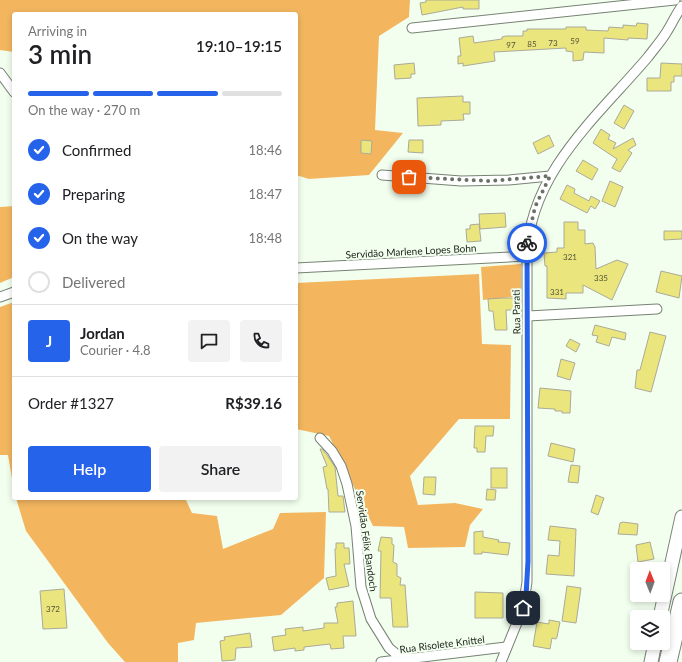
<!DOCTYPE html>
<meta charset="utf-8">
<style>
body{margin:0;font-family:Lato,sans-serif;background:#f2f2f2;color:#202124;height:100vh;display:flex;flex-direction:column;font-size:15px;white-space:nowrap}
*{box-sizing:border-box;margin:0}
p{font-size:13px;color:#757577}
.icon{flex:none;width:22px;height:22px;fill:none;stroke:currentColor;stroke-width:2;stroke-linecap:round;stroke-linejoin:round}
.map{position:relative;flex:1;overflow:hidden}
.side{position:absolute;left:12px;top:12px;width:286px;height:488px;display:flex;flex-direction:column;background:#fff;border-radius:4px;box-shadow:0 2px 6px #0003}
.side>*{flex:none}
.needle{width:26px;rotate:359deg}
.tools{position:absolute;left:630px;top:562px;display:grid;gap:8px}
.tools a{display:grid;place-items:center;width:40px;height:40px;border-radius:4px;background:#fff;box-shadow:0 2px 6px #0003;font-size:20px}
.pin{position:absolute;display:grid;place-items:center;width:34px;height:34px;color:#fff;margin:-17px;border-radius:8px;box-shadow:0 2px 6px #0006}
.courier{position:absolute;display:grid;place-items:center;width:40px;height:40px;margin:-20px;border:3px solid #2563eb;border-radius:50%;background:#fff;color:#222;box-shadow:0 1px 5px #0007}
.head em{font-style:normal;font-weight:600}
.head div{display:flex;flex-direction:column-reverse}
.head{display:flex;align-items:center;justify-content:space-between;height:68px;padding:0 16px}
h1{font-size:26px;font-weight:600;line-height:30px}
.bar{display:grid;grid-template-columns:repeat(4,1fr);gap:6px 4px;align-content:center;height:48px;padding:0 16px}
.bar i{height:5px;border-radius:3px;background:#e0e0e0}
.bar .selected{background:#2563eb}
.bar p{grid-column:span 4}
.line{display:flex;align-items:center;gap:10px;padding:0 16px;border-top:1px solid #e0e0e0}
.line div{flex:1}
.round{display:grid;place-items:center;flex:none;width:42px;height:42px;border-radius:4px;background:#f2f2f2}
ol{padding:0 16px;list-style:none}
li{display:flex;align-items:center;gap:12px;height:44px}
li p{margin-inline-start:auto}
li .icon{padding:4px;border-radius:50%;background:#2563eb;color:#fff;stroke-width:4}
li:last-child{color:#757577}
li i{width:22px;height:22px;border:2px solid #e0e0e0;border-radius:50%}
.action{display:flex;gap:8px;margin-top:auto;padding:8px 16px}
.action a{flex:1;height:46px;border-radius:4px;background:#2563eb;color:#fff;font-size:16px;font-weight:600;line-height:46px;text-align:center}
.action a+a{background:#f2f2f2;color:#202124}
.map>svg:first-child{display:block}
</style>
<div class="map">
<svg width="682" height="662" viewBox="0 0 682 662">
<rect width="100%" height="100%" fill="#f2ffee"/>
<g fill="#f3b65f">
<path d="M0,0h410l-1,17 -30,19 -4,94 28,3 -34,42 -60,4 -13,-4v-161h-282v38l-14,-2z"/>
<path d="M14,177v100l-14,6v-76l14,-1z"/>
<path d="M521,264v32l-38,4 -2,-33z"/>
<path d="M479,274l3,70 29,1 -1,74h-51l-49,57 8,29 37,-2 28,6 -13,16 -5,22 -57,1 -4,-21 -31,-1 -44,-90 -33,-7v-146z"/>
<path d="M14,302v188l-6,-35h-8v-148z"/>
<path d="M16,498h169l7,15 25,3 6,33 50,-20 7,-16 46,-1 -2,66 -43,37 -85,8 -2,17 -16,3v19h-53l-17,-19 -82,-112z"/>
</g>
<g fill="#ebe57e" stroke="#abaa98">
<path d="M426,0h53v9h-16v-2l-41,8 -2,-12 6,-1z"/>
<path d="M637,23l11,1 -1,15 -19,-1v2l-24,-2v15l-20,-1 -1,8 -10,1v-9l-7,-1v-3l-72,4 1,9 -32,5v-3l-5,1v-8h3l-2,-18 14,-2 1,7 28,-4v-2l4,-1h17v-5h4v-2h39v-2h20v3l22,1 1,-4 14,1v-3l13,1z"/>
<path d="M414,63l1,11h-4v4l-16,1 -1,-14z"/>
<path d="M661,63l21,1v12h-8v6h-3v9h-24v-13h13z"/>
<path d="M463,96v6h7v12h-7l1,6 -23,1v4l-23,1 -1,-28z"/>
<path d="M624,105l10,6 -10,18 -10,-6z"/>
<path d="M601,129l9,6 -2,4 8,4 -3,6 20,-11 3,7 -8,5 4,3 -12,19 -8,-4 5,-9 -24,-16z"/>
<path d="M549,135l5,11 -16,8 -5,-11z"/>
<path d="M361,140l11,1 -1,13 -10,-1z"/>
<path d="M409,140h14v13l-15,-1z"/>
<path d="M583,160l15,9 -6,11 -16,-9z"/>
<path d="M610,181l13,6 -8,20 -13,-6z"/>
<path d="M567,185l8,4 -1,4 15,8 2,-5 9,5 -5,8 -4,-3 -4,7 -27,-14z"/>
<path d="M505,213l1,14 -26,2 -1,-15z"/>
<path d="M564,222h14v8h7v14l8,-1 2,4 1,22 21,-9 11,4 -16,36 -29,-15v8h-17v6l-19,-1v-32h-2l-1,-13 13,-1v-4h7z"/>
<path d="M479,224l2,17 -14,1 -1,-13h4v-4z"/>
<path d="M664,231h18v8l-18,1z"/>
<path d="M661,271l21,5 -3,22 -23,-6z"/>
<path d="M502,298h15v12h-11l1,20h-12l-2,-19h-4l-1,-12z"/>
<path d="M595,325l31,8 -1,7 -13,-3 -3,9 -13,-4 2,-6 -6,-1z"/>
<path d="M650,332l16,4 -15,56 -16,-4 2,-18h3z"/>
<path d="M570,339l10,5 -4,8 -10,-6z"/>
<path d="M561,359l14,4 -5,17 -13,-4z"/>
<path d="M540,388l31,3 -1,22h-8v-2h-7v-2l-17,-1z"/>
<path d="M475,426h19l-1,10h-7l-1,16h-8v-4h-3z"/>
<path d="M551,443l24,6 -2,13 -25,-6z"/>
<path d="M320,449h2l5,6 8,12 3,29h5l2,16h-16l-1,-23h-1l-4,-22 4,-1z"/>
<path d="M571,465l9,1 -2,17 -10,-1z"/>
<rect x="491" y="468" width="16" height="20"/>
<path d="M424,477h12l-1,18 -12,-1z"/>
<path d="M487,489l9,1 -1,10h-9z"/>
<path d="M596,495l8,3 -6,17 -7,-3z"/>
<path d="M623,522l15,2 -1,11 -19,-1 2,-11z"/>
<path d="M550,526l26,3 -2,47 -28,-2 2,-19 11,1 1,-15 -12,-1z"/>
<path d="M483,531v6l16,3 -1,2 12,1 -2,12 -26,-3v2h-8v-22z"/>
<path d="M381,537l11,1v6l2,1 -1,17 4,2v12l4,2 -1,7h5l3,42h-15l-2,-29h-11l1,-47h-3z"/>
<path d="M650,542l4,17 -16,3 -2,-17z"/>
<path d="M336,543h8v5h5l1,16h-6l5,22 -20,4 -3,-12 10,-2 -1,-27h1z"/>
<path d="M567,586l14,2 -5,35 -14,-2z"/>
<path d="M64,589l3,39 -24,1 -3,-38z"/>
<path d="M475,592l28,1v25h-28z"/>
<path d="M353,601l3,35h-13l1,12 -13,1 -1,-5 -26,3v3l-9,1v-3l-21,3 -2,-14 14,-2 -1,-6 18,-2v4l21,-3v-5h14l-3,-16h2v-4z"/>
<path d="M549,620l11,2 -3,15 -1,2 -4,-1 -2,11 -17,-3 4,-24 12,2z"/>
<path d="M250,633l2,14 -16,1 -1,12 -13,1 -2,-20 5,-1 -1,-3z"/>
</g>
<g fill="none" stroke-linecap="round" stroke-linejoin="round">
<defs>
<g id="street">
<path d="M412,28l263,-28"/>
<path d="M0,73l14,19"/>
<path d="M382,175l79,6 48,-1 41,-4"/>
<path d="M296,268l231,-12"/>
<path d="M0,297l14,-5"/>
<path d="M528,316l129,-7"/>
<path d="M320,438l12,13 9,15 6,18 9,42 5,61 10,32 18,29 6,5 15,7"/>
<path d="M381,662l125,-15"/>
<path d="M501,662l22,-54 4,-26v-326c2,-83 71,-140 121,-199 6,-8 13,-16 18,-24 6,-9 10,-19 16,-27"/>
</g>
<g id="secondary">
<path d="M660,617l22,-100"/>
<path d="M651,662l4,-19"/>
</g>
<path id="highway" d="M668,662l14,-60"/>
</defs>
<use href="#street" stroke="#778273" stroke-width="11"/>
<use href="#secondary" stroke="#778273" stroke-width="15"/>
<use href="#highway" stroke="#778273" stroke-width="19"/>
<use href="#street" stroke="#fff" stroke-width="9"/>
<use href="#secondary" stroke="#fff" stroke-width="13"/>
<use href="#highway" stroke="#fff" stroke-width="17"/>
</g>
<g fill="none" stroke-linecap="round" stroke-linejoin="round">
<path stroke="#6a7167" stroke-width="4" stroke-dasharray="0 7.2" d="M409,177l80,4 61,-5 -15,31 -8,36"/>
<path stroke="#2563eb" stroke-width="5" d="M523,608l3,-12 2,-35 -1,-318"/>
</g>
<g text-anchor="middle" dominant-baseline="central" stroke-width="4" stroke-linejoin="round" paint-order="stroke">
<g font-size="8" fill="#535436">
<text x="575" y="41">59</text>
<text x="553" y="43">73</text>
<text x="532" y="44">85</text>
<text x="511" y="45">97</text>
<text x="570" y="257">321</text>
<text x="601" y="278">335</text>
<text x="557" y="292">331</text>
<text x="53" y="609">372</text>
</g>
<g font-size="10" fill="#20241e" stroke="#f2ffee">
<text transform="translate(411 251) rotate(-3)">Servidão Marlene Lopes Bohn</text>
<text transform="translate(516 312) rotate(-91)">Rua Parati</text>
<text transform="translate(367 541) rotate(82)">Servidão Félix Bandoch</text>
<text transform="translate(442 644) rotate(-7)">Rua Risolete Knittel</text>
</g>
</g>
</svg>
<div class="tools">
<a><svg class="needle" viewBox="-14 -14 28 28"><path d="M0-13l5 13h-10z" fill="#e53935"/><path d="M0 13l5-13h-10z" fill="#757577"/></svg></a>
<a><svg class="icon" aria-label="layers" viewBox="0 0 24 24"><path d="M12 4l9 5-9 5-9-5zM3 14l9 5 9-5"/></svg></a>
</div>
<div class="pin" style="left:409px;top:177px;background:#ea580c"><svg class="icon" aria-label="bag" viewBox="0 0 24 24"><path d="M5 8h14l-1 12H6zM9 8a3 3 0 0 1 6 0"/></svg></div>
<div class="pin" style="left:523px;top:608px;background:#1f2937"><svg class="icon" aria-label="home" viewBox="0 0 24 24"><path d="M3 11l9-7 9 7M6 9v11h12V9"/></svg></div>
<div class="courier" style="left:527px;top:243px"><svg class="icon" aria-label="bike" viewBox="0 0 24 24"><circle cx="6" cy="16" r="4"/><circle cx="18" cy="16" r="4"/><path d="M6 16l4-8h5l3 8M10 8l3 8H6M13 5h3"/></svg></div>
<section class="side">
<div class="head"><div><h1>3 min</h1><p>Arriving in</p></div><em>19:10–19:15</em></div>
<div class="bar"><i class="selected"></i><i class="selected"></i><i class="selected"></i><i></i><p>On the way · 270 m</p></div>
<ol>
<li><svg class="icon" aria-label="check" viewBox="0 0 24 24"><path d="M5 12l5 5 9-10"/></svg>Confirmed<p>18:46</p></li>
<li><svg class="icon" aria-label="check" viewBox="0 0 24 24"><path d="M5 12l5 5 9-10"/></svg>Preparing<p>18:47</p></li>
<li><svg class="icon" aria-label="check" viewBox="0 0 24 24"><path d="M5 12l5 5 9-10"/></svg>On the way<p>18:48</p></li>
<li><i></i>Delivered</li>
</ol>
<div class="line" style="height:72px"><b class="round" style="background:#2563eb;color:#fff">J</b><div><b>Jordan</b><p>Courier · 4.8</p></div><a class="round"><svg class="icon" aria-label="chat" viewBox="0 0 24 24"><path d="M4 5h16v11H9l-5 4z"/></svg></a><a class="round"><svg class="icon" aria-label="phone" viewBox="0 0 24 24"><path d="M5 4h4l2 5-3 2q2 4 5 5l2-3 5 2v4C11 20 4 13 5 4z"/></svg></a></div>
<div class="line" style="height:52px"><div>Order #1327</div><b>R$39.16</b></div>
<div class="action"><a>Help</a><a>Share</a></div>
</section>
</div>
